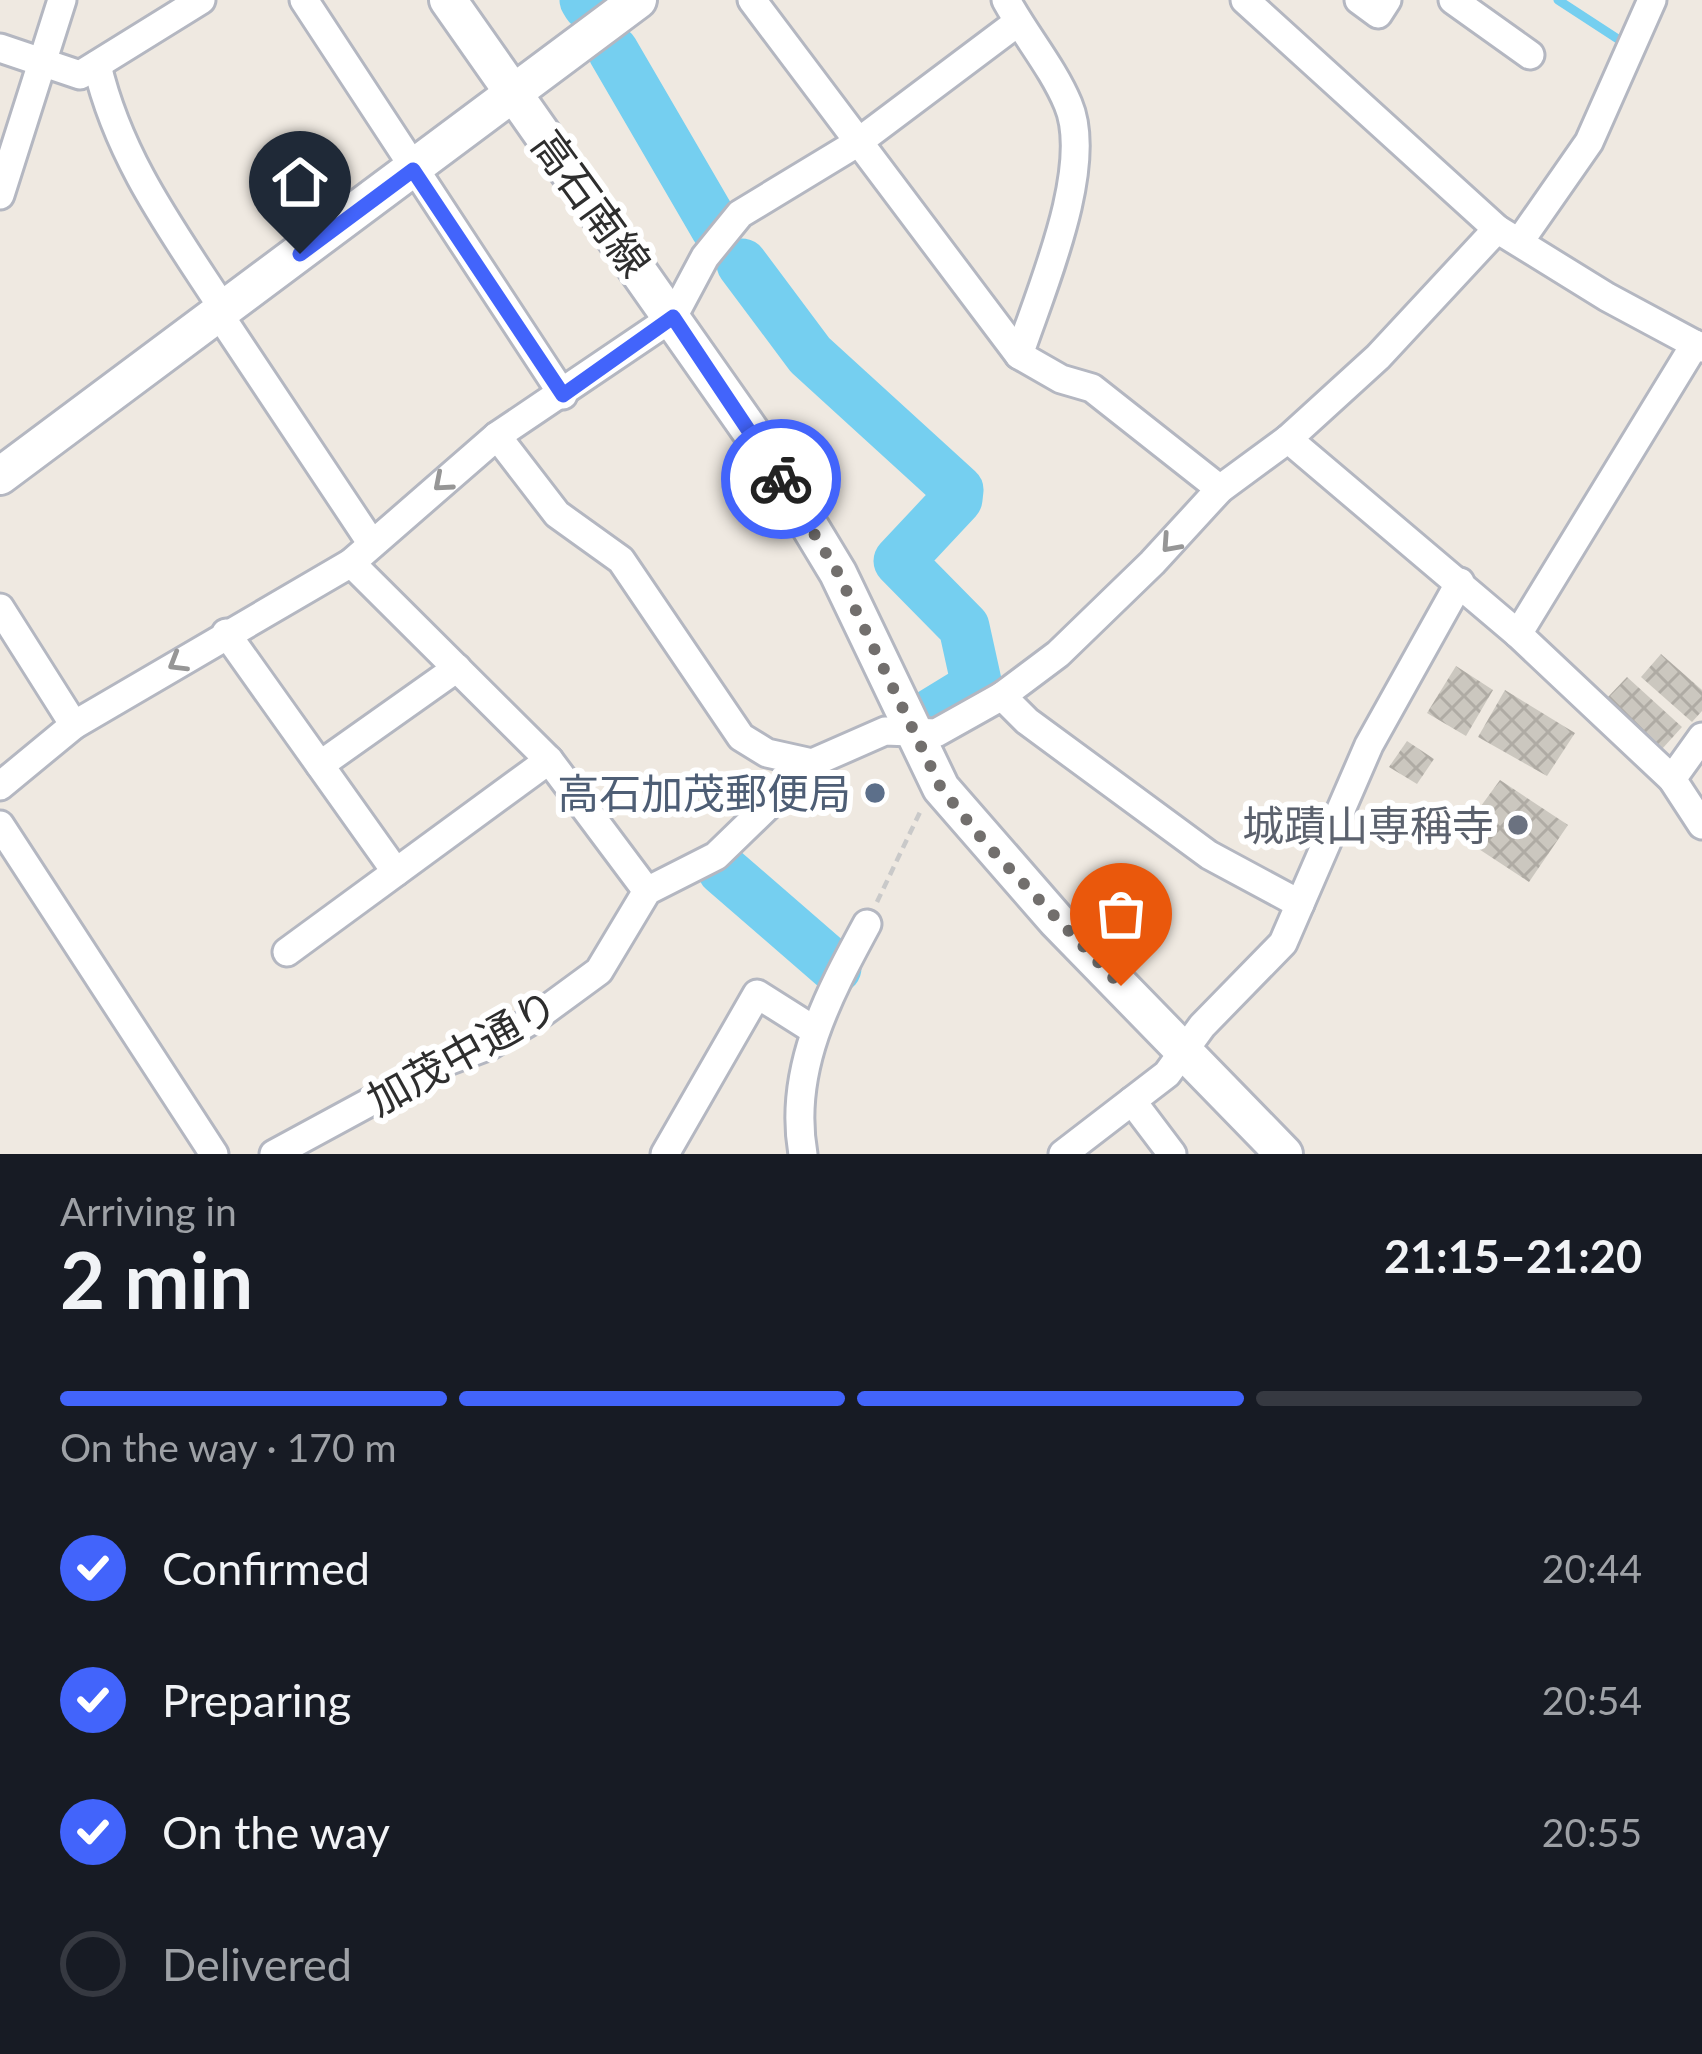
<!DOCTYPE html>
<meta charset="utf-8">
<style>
body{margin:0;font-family:Lato,"Noto Sans JP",sans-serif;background:#20242c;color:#f1f3f6;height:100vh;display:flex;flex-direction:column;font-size:45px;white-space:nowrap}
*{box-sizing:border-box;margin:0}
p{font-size:39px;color:#9ea1a6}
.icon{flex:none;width:66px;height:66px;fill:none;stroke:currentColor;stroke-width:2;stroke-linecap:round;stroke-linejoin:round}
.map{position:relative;height:1154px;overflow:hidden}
.sheet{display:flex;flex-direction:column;background:#171b24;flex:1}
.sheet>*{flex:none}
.pin{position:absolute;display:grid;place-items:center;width:102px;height:102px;color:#fff;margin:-123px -51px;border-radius:50% 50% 50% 0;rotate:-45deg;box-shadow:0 0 12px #0007}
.pin .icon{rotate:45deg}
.courier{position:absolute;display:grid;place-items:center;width:120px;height:120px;margin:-60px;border:9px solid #4264fb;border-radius:50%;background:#fff;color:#222;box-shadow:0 3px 15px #0007}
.headline em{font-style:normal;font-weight:700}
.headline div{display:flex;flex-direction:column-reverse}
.headline{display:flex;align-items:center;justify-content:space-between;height:204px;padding:0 60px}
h1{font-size:78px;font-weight:700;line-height:90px}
.bar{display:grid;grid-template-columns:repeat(4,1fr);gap:18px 12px;align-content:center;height:144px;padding:0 60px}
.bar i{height:15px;border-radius:9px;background:#363941}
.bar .on{background:#4264fb}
.bar p{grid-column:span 4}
ol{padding:0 60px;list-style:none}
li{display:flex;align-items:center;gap:36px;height:132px}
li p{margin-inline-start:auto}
li .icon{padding:12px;border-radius:50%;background:#4264fb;color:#fff;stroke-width:4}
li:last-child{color:#9ea1a6}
li i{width:66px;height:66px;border:6px solid #363941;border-radius:50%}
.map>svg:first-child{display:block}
</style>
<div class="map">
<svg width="1702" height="1154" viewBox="0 0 1702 1154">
<defs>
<pattern id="building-cross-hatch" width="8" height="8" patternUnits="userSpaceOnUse" patternTransform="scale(3)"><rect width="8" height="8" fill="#cbc7bf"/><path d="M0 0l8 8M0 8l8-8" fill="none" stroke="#afaba4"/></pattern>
</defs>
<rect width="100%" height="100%" fill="#efe9e1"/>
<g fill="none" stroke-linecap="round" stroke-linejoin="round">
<path stroke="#75cff0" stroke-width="9" d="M1558,0l66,43"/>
<g stroke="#75cff0" stroke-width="51">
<path d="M585,0l3,5"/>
<path d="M613,51l103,177"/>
<path d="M742,264l68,91 148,135 -1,9 -58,62 65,66 13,59 -49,30"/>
<path d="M723,870l113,98"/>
</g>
</g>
<g fill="url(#building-cross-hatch)">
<path d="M1661,654l41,36v21l-10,11 -51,-45z"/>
<path d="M1456,666l37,24 -27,46 -39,-23z"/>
<path d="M1627,677l55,50 -20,22 -55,-51z"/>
<path d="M1505,690l70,43 -28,43 -69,-39z"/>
<path d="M1407,741l27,18 -17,25 -28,-17z"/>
<path d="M1500,780l68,45 -39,57 -70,-46z"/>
</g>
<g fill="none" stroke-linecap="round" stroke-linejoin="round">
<defs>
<g id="minor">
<path d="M304,0l259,395"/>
<path d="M752,0l267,355"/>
<path d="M1006,0c19,35 47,68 62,104 27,63 -28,188 -49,251l42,24 31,9 128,101"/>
<path d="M1245,0l252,229 110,68 95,51"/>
<path d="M1359,0l19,14 9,-14"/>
<path d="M1453,0l77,55"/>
<path d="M0,48l80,27 121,-75"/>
<path d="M97,65c22,94 75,165 127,245"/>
<path d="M0,195l62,-195"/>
<path d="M1520,241l69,-99 63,-142"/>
<path d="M219,314l153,230"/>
<path d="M497,436l60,78 64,46 120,177 26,16 45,10"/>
<path d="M1288,439l230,195 154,145 30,46"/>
<path d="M351,563l198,197 98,131"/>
<path d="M0,608l74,117"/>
<path d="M226,633l170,239"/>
<path d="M1518,634l177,-290"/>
<path d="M1002,696l25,25 182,134 91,49"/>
<path d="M320,765l137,-97"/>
<path d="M1672,779l30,-42"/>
<path d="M0,786l74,-61 277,-162 146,-127 176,-119 32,-60 35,-43 117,-71 161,-121"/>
<path d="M0,825l214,329"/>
<path d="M287,952l262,-192"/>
<path d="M1132,1101l40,53"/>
<path d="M274,1154l168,-91 48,-18 45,-27 64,-47 48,-80 69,-35 96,-93 73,-32 51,2 66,-37 56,-42 94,-91 68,-74 68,-50 90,-82 119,-128"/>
<path d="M665,1154l92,-160 57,36"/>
<path d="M803,1154c-15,-84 25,-158 64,-230"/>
<path d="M1063,1154l104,-80 35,-48 81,-83 86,-198 91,-163"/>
</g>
<g id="tertiary">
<path d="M448,0l315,449 75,124 103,215 115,132 228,234"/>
<path d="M0,476l638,-476"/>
</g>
</defs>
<use href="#minor" stroke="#b4b7c1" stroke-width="33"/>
<use href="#tertiary" stroke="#b4b7c1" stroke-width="42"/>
<path stroke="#c9c9c9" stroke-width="4.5" stroke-dasharray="9 6" stroke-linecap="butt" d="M877,902l44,-92"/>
<use href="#minor" stroke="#fff" stroke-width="27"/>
<use href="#tertiary" stroke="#fff" stroke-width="36"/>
</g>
<defs><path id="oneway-chevron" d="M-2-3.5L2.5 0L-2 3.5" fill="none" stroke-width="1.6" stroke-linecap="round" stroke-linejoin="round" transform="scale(3)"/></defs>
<g stroke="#969696">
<use href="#oneway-chevron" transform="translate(442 483) rotate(139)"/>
<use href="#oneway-chevron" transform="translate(1170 544) rotate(132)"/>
<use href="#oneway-chevron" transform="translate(177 663) rotate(149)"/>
</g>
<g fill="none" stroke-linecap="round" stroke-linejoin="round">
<path stroke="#726f6d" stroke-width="12" stroke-dasharray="0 21.6" d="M781,479l57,94 103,215 46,57 134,141"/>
<path stroke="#4264fb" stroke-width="15" d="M300,254l113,-84 150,225 110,-78 108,162"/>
</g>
<circle fill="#5c6f8a" stroke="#fff" stroke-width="4.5" cx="875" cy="793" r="12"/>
<circle fill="#6b7280" stroke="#fff" stroke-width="4.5" cx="1518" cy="825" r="12"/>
<g text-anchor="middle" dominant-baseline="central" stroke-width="12" stroke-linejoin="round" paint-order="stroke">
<g font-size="42" fill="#2e2e2e" stroke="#fff">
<text transform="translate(592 203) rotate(54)">高石南線</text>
<text transform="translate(462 1052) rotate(-29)">加茂中通り</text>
</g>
<g font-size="42" fill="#4e5e75" stroke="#fff" text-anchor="end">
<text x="851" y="793">高石加茂郵便局</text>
</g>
<g font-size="42" fill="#5b616d" stroke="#fff" text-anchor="end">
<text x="1494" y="825">城蹟山専稱寺</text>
</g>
</g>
</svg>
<div class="pin" style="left:1121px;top:986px;background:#ea580c"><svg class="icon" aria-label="bag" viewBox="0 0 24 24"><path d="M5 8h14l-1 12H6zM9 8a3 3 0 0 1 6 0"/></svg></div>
<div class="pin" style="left:300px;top:254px;background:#1f2937"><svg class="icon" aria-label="home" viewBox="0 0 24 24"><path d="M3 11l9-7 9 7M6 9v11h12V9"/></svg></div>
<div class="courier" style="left:781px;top:479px"><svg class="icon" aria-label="bike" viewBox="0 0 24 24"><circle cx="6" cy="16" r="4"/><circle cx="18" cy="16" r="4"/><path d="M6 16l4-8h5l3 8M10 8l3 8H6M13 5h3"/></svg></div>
</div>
<section class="sheet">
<div class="headline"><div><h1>2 min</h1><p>Arriving in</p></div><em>21:15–21:20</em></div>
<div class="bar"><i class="on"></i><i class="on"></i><i class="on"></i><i></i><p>On the way · 170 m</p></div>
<ol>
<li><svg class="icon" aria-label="check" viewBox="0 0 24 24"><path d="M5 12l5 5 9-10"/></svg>Confirmed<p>20:44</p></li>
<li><svg class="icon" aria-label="check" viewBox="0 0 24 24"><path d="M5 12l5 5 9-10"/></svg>Preparing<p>20:54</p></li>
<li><svg class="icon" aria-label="check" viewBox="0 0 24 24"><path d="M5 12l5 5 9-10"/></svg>On the way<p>20:55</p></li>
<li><i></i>Delivered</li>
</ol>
</section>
